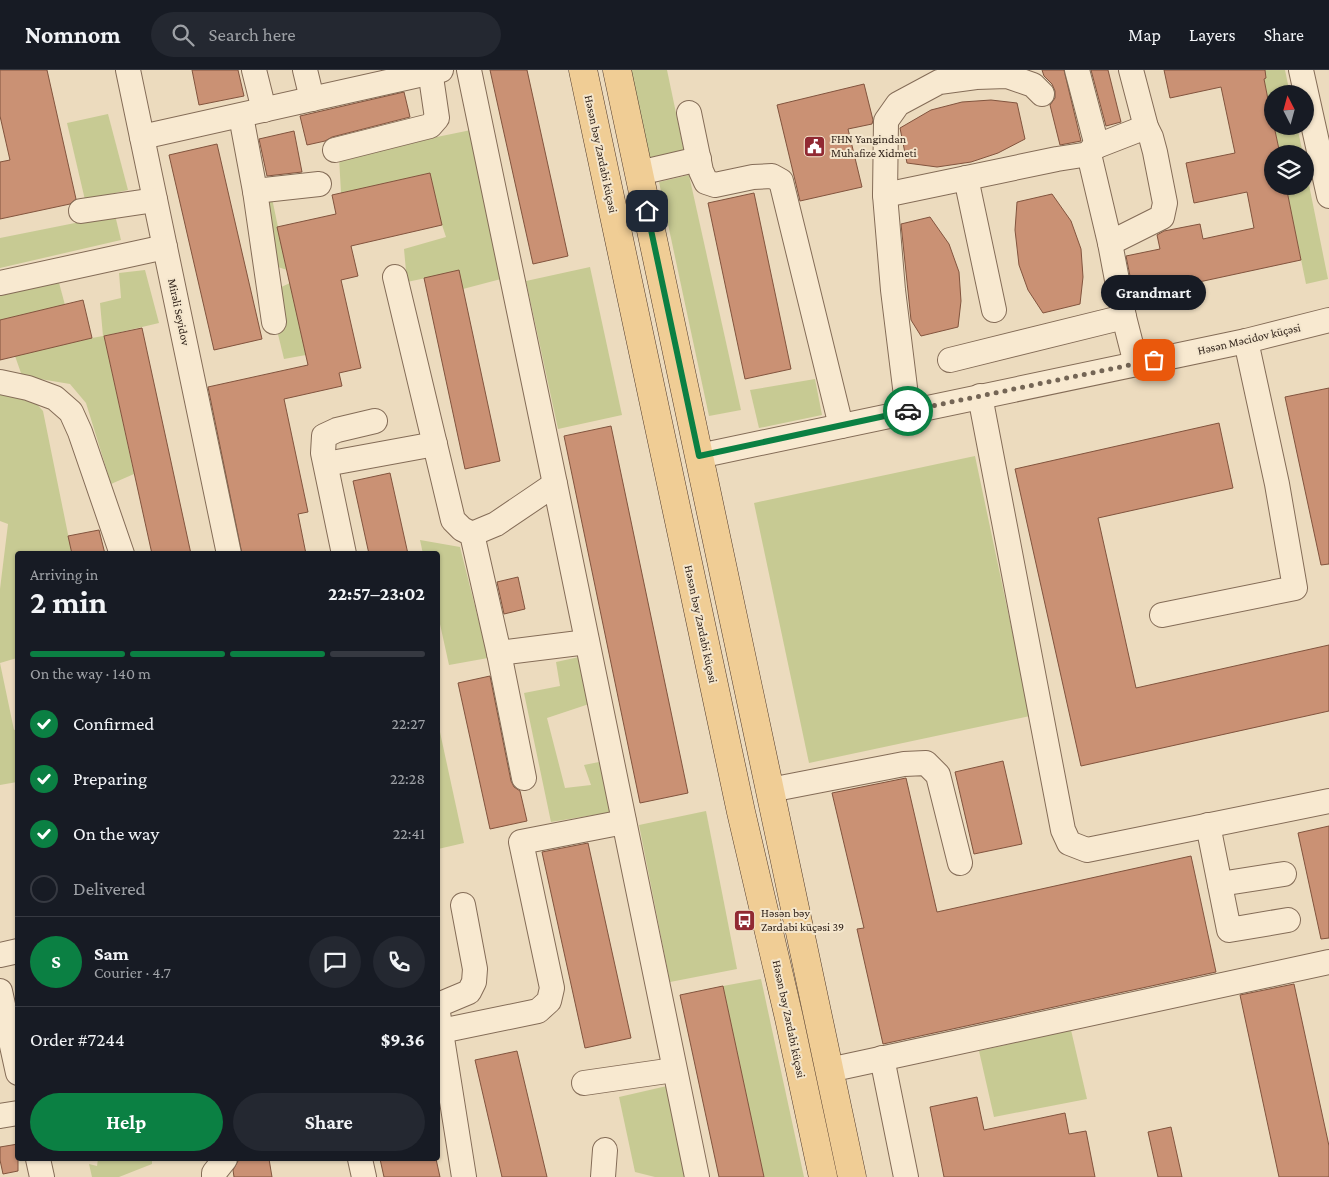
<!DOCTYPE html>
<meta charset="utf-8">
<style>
body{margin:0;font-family:"Crimson Pro",serif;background:#242831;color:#f1f3f6;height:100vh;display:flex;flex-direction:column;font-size:19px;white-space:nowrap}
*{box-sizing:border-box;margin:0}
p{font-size:16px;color:#9ea1a6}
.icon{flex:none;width:28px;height:28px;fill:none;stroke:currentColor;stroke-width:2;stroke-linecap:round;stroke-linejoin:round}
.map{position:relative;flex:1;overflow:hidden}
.drawer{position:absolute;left:15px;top:481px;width:425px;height:610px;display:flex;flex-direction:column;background:#171b24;border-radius:5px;box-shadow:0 1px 4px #0004}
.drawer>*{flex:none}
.needle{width:32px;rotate:354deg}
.buttons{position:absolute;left:1264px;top:15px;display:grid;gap:10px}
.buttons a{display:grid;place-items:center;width:50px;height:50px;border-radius:50%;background:#171b24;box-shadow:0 1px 4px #0004;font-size:25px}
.pin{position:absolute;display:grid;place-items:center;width:42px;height:42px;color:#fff;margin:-21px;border-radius:10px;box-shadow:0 2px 8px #0006}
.courier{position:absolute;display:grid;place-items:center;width:50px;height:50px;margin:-25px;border:4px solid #0b8043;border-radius:50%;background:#fff;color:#222;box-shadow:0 1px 6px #0007}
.bubble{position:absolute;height:35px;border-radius:18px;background:#171b24;box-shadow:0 1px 4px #0004;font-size:16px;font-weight:700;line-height:35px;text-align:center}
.summary em{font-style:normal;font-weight:700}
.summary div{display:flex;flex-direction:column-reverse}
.summary{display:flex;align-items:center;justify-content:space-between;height:85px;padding:0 15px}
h1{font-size:32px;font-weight:700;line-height:38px}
.bar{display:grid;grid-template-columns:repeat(4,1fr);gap:8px 5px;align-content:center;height:60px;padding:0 15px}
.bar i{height:6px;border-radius:4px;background:#363941}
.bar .active{background:#0b8043}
.bar p{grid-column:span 4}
.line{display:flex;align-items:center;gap:12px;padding:0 15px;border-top:1px solid #363941}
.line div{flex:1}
.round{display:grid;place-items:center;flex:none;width:52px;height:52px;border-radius:26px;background:#242831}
ol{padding:0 15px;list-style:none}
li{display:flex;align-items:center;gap:15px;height:55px}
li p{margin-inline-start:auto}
li .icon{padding:5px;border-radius:50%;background:#0b8043;color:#fff;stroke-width:4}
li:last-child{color:#9ea1a6}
li i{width:28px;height:28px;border:2px solid #363941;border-radius:50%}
.primary-button{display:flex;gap:10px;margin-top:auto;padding:10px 15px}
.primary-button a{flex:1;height:58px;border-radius:30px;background:#0b8043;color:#fff;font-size:20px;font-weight:700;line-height:58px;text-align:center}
.primary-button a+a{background:#242831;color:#f1f3f6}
header{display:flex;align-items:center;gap:30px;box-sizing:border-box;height:70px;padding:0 25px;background:#171b24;border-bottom:1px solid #363941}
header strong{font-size:24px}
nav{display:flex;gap:28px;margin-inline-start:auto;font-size:18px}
.search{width:350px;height:45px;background:#242831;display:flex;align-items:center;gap:12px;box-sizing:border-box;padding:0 18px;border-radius:28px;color:#9ea1a6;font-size:19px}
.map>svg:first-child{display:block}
</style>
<header>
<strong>Nomnom</strong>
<div class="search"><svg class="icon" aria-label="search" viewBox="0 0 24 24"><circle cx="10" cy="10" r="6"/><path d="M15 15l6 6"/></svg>Search here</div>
<nav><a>Map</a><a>Layers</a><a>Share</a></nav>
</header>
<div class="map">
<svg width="1329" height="1107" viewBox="0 0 1329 1107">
<rect width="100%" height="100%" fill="#ecdbbe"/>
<g fill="#c7ca93">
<path d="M629,0h38l17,81 -36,8z"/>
<path d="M1262,0h23l5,24h-18v25z"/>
<path d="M108,44l20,76 -43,10 -18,-77z"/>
<path d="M1274,56h23l6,28h-23z"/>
<path d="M471,60l30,149 -38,10 -4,-18 -52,11 -3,-33 42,-12 -4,-12 -12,-52 -89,20 -2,-36z"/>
<path d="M1305,95l23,114 -22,5 -20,-98h19z"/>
<path d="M689,105l52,235 -32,6 -50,-234z"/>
<path d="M269,114l18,86 -30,-10 -14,-67z"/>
<path d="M115,145l6,25 -121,28v-30z"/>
<path d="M590,197l32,148 -64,14 -32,-148z"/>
<path d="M145,200l14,53 -55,13 30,138 -23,10 -25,-81 -16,-19 -48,-8 -7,-20 77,-18 11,-2 -3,-33 21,-5 -2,-25z"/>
<path d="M58,209l7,26 -65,15v-26z"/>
<path d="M290,213l16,72 -22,4 -16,-66z"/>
<path d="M815,309l7,36 -63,13 -9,-38z"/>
<path d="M0,323l33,7 10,11 29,143h-54l-1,104 -17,5 14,67 3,-1v53l-17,3v-196l8,-65 -8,-3z"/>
<path d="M975,386l55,260 -221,47 -55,-260z"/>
<path d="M420,470l40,7 28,111 -39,7 -11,-50v-61h-15z"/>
<path d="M579,587l13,46 -45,15 18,70 26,-3 -7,-20 20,-4 8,51 -61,10 -27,-129 36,-7 -4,-24z"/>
<path d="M438,653l26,120 -26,6z"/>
<path d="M706,741l31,158 -67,13 -31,-157z"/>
<path d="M761,909l43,198h-40l-41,-191z"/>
<path d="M1071,960l16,69 -93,18 -15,-66z"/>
<path d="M667,1016l20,91h-32l-20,-5 -16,-75z"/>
<path d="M98,1089h54v5l-33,13h-27l-3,-13 8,2z"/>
</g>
<g fill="#ca9174" stroke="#82543e">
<path d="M0,0h47l29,129 -6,5 -70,15v-57l10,-2 -10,-44z"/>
<path d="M192,0h46l6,26 -45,9z"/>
<path d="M490,0h37l41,186 -35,8z"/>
<path d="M1042,0h22l17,71 -21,4 -10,-40 5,-7v-7l-3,-7 -8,-8z"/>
<path d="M1091,0h17l13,52 -15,4z"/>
<path d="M1164,0h101l1,8 -2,1 8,41v6h2l6,28h-8v32h14l15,74 -167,36 -8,-40 34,-7 -3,-14 7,-4 36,-7 3,15 51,-11 -7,-36 -53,11 -8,-40 49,-10 -14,-66 -51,11z"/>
<path d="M864,14l9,36 -1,4 -24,5 14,58 -62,14 -23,-96z"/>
<path d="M404,22l6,25 -78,20 -7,4 -18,4 -7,-29z"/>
<path d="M991,30l26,3 8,36 -27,14 -27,9 -34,5 -30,-4 -7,-35 31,-18 31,-8z"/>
<path d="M294,61l8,41 -35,4 -8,-37z"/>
<path d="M217,74l45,195 -48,11 -45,-195z"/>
<path d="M430,103l12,52 -91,21 7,30 -17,4 20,88 -22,5 3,13 -58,13 24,113 -10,2 8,40h-64l-34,-167 100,-22 -31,-138 59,-13 -4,-19z"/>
<path d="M754,123l37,176 -46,10 -37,-176z"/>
<path d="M1052,124l19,27 10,28 2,28 -3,27 -37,9 -15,-23 -9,-25 -4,-35 2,-28z"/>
<path d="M930,147l19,27 10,28 2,29 -3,26 -37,9 -10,-16 -10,-96z"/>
<path d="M459,200l41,191 -35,8 -41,-191z"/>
<path d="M83,230l9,38 -92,22v-40z"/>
<path d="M142,258l49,226h-39l-48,-218z"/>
<path d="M1329,318v176l-8,1 -36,-168z"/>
<path d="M1219,353l14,65 -135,30 38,170 193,-43v66l-248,55 -66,-297z"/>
<path d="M611,356l77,367 -48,10 -76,-367z"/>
<path d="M390,403l18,81h-39l-16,-73z"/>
<path d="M99,460l6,24h-33l-4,-18z"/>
<path d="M518,507l7,32 -21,5 -7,-32z"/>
<path d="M490,606l21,105 3,6 6,4 7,30 -37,8 -32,-146z"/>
<path d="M1003,691l19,83 -48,10 -19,-82z"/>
<path d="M906,708l31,134 254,-56 25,116 -333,72 -26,-115 7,-1 -32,-135z"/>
<path d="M1329,756v112l-8,1 -23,-106z"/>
<path d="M588,773l43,195 -46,10 -43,-196z"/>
<path d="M1294,914l35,162v31h-50l-39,-182z"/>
<path d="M723,916l41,191h-45l-39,-182z"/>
<path d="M517,981l30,126h-45l-27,-117z"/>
<path d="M977,1027l7,33 81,-17 4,21 17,-3 9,46h-151l-14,-70z"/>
<path d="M1171,1057l11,50h-24l-10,-45z"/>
<path d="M18,1074v27l-15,3 -3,-14v-13z"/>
<path d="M238,1089h31l3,18h-38l-1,-7 5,-9z"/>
<path d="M380,1089h56l4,18h-56z"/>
</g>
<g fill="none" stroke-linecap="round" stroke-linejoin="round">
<defs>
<g id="minor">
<path d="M128,0l101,484"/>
<path d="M254,0l10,40"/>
<path d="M305,0l7,29"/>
<path d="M469,0l86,414 142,693"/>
<path d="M1077,0l20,76"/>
<path d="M1301,0l28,126"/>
<path d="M689,43l12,58 5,11 9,3 38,-8 19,-1 9,5 60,245"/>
<path d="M241,46l14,75 19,131"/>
<path d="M142,67l299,-67"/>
<path d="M335,80l95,-24 7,-8 -7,-48"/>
<path d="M639,103l60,-14"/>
<path d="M966,108l28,132"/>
<path d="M255,121l64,-7"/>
<path d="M885,125l172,-36 32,-5"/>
<path d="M81,141l74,-11"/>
<path d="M1110,173l52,-26 3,-14 -10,-51 -4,-15 -5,-10 -15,-57"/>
<path d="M395,207l58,243 9,9 10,5 27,119 25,125"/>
<path d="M0,213l165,-36"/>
<path d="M950,290l174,-43"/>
<path d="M1136,294l-12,-47 -14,-74 -21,-89 3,-5 5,-3 49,-19"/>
<path d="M0,312l28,6 27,10 16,14 9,20 42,122"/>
<path d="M980,326l83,434 6,13 18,7 242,-49"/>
<path d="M908,342l-15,-122 -8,-95 1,-74 12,-17 41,-22 37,-5 31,-1 26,9 9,9"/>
<path d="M699,386l547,-115 83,-21"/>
<path d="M326,394l109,-20"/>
<path d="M472,464l24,-10 59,-40"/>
<path d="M344,484l-21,-101 1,-17 13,-6 38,-9"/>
<path d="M1162,545l133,-27 -18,-104 -31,-143"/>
<path d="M499,583l88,-11"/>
<path d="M770,720l134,-26 22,-1 12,12 22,88"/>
<path d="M1208,755l21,105 59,-10"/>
<path d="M1220,814l64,-10"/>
<path d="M0,885l18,-4"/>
<path d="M0,921l18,82"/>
<path d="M438,935l31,-13 5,-10 1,-13 -12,-64"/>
<path d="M438,943l26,164"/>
<path d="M441,961l97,-20 11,-10 3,-13 -31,-146 103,-20"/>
<path d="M882,988l24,119"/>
<path d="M829,1000l500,-108"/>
<path d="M584,1013l90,-13"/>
<path d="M0,1046l18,-3"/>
<path d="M38,1089l4,18"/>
<path d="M360,1089l4,18"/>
<path d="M214,1107v-4l11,-14"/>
<path d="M603,1107l2,-27"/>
</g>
<g id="major">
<path d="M583,0l158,742 48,206 34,159"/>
<path d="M617,0l235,1107"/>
</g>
</defs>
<use href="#minor" stroke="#846c57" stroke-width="26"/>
<use href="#major" stroke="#513a2c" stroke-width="29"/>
<use href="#minor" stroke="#f8e9d0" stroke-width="24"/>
<use href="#major" stroke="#f0cd95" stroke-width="28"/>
</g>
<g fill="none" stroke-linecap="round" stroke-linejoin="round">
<path stroke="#746555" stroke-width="5" stroke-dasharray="0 9" d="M908,341l246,-51"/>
<path stroke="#0b8043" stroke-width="6" d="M647,141l52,245 209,-45"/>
</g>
<defs>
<symbol id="civic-square" viewBox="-11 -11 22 22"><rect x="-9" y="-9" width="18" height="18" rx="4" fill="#912932" stroke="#f4e6cd"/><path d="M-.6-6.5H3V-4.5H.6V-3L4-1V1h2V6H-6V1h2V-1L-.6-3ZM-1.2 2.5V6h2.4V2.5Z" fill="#fff"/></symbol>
<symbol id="bus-square" viewBox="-11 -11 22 22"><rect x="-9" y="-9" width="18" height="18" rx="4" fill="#912932" stroke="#f4e6cd"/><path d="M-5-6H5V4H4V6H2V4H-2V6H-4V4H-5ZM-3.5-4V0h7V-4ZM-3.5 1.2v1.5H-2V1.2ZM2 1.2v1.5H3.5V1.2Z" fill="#fff"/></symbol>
</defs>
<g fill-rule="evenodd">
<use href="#civic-square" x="802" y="64" width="25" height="25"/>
<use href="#bus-square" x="732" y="838" width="25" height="25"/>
</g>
<g text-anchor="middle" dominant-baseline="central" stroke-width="4" stroke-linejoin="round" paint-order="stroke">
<g font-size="12" fill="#33251c" stroke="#f4e6cd" text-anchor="start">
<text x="831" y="69">FHN Yangindan<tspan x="831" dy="14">Muhafize Xidmeti</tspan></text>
<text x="761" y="843">Həsən bəy<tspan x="761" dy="14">Zərdabi küçəsi 39</tspan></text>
</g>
<g font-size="12" fill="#33251c" stroke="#f4e6cd">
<text transform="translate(601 84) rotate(78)">Həsən bəy Zərdabi küçəsi</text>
<text transform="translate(179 242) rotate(78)">Mirəli Seyidov</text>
<text transform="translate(1249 269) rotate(-13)">Həsən Məcidov küçəsi</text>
<text transform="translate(701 554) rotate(78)">Həsən bəy Zərdabi küçəsi</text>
<text transform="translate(789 949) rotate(78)">Həsən bəy Zərdabi küçəsi</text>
</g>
</g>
</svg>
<div class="buttons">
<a><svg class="needle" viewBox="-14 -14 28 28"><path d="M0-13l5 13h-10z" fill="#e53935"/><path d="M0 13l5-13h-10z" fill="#9ea1a6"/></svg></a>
<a><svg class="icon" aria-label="layers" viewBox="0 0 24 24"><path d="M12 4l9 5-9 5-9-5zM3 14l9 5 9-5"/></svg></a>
</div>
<div class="pin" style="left:1154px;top:290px;background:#ea580c"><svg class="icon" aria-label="bag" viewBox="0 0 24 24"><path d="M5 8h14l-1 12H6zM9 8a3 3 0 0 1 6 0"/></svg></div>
<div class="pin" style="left:647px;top:141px;background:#1f2937"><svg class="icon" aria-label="home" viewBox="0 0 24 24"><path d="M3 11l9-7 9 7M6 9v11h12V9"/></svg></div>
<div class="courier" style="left:908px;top:341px"><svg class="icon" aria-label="car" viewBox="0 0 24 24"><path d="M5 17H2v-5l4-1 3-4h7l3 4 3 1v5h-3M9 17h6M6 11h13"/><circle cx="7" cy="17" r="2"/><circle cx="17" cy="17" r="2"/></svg></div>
<div class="bubble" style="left:1101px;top:205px;width:105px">Grandmart</div>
<section class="drawer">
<div class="summary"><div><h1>2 min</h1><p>Arriving in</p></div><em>22:57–23:02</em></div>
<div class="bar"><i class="active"></i><i class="active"></i><i class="active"></i><i></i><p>On the way · 140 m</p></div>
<ol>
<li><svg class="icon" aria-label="check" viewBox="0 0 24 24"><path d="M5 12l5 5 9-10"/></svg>Confirmed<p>22:27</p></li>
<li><svg class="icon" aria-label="check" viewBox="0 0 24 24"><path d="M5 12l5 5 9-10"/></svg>Preparing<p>22:28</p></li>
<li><svg class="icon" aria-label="check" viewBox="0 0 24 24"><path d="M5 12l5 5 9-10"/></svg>On the way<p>22:41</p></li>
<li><i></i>Delivered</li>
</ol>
<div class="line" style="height:90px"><b class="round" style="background:#0b8043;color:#fff">S</b><div><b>Sam</b><p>Courier · 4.7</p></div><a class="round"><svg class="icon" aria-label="chat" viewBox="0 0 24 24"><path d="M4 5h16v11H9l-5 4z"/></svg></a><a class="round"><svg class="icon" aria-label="phone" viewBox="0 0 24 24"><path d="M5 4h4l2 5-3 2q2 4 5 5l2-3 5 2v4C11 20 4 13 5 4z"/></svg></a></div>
<div class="line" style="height:65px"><div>Order #7244</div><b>$9.36</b></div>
<div class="primary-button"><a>Help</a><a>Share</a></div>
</section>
</div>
